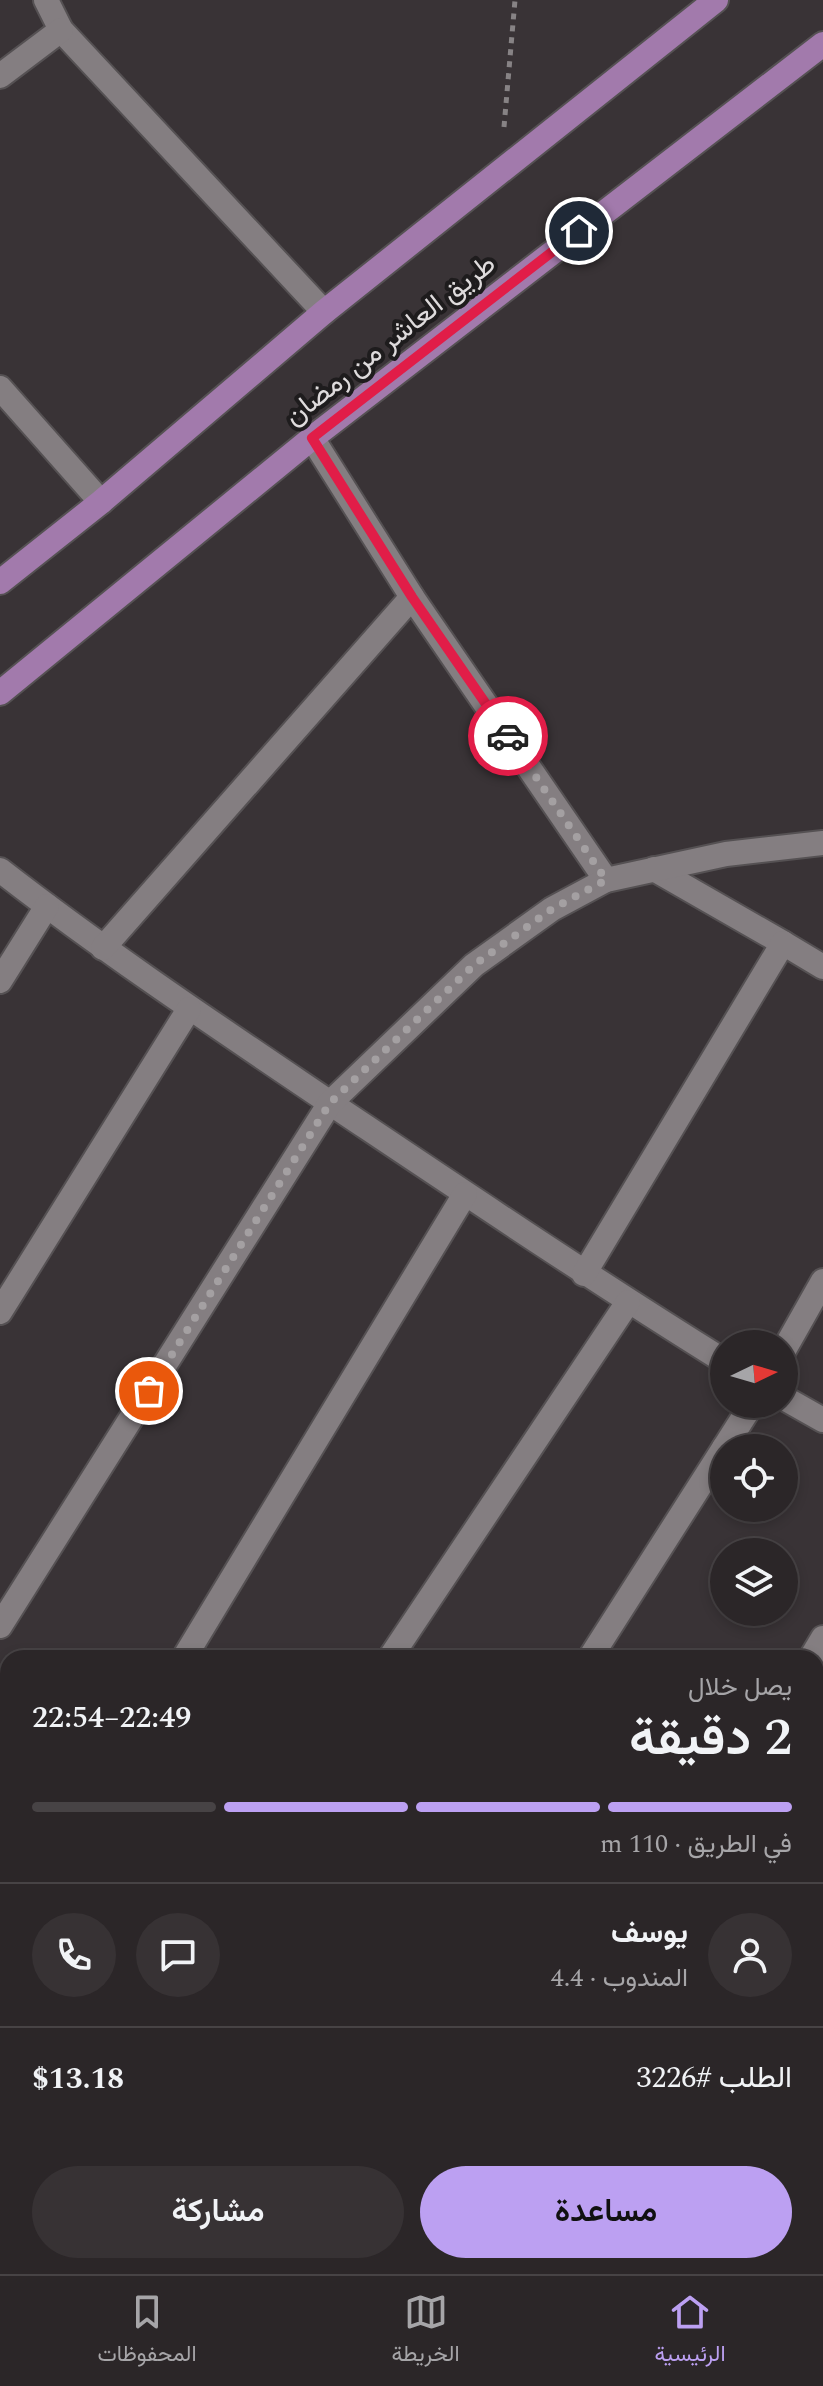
<!DOCTYPE html>
<html lang="ar">
<meta charset="utf-8">
<style>
body{margin:0;font-family:Spectral,Vazirmatn,serif;background:#373234;color:#f1f3f6;direction:rtl;height:100vh;display:flex;flex-direction:column;font-size:30px;white-space:nowrap}
*{box-sizing:border-box;margin:0}
p{font-size:26px;color:#a6a5a8}
.icon{flex:none;width:44px;height:44px;fill:none;stroke:currentColor;stroke-width:2;stroke-linecap:round;stroke-linejoin:round}
.map{position:relative;flex:1;overflow:hidden;direction:ltr}
.sheet{position:absolute;left:0px;top:1650px;width:824px;height:624px;display:flex;flex-direction:column;background:#2b2628;border-radius:24px 24px 0 0;box-shadow:0 4px 12px #0003,0 0 0 2px #474345;direction:rtl}
.sheet>*{flex:none}
.needle{width:52px;rotate:85deg}
.controls{position:absolute;left:710px;top:1330px;display:grid;gap:16px}
.controls a{display:grid;place-items:center;width:88px;height:88px;border-radius:50%;background:#2b2628;box-shadow:0 4px 12px #0003,0 0 0 2px #474345;font-size:40px}
.pin{position:absolute;display:grid;place-items:center;width:68px;height:68px;color:#fff;margin:-34px;border:4px solid #fff;border-radius:50%;box-shadow:0 2px 8px #0007}
.courier{position:absolute;display:grid;place-items:center;width:80px;height:80px;margin:-40px;border:6px solid #e11d48;border-radius:50%;background:#fff;color:#222;box-shadow:0 2px 10px #0007}
.headline em{font-style:normal;font-weight:600}
.headline div{display:flex;flex-direction:column-reverse}
.headline{display:flex;align-items:center;justify-content:space-between;height:136px;padding:0 32px}
h1{font-size:52px;font-weight:600;line-height:60px}
.bar{display:grid;grid-template-columns:repeat(4,1fr);gap:12px 8px;align-content:center;height:96px;padding:0 32px}
.bar i{height:10px;border-radius:6px;background:#474345}
.bar .current{background:#bca0f2}
.bar p{grid-column:span 4}
.line{display:flex;align-items:center;gap:20px;padding:0 32px;border-top:2px solid #474345}
.line div{flex:1}
.round{display:grid;place-items:center;flex:none;width:84px;height:84px;border-radius:42px;background:#373234}
.primary-button{display:flex;gap:16px;margin-top:auto;padding:16px 32px}
.primary-button a{flex:1;height:92px;border-radius:48px;background:#bca0f2;color:#111;font-size:32px;font-weight:600;line-height:92px;text-align:center}
.primary-button a+a{background:#373234;color:#f1f3f6}
.menu{display:flex;justify-content:space-around;align-items:center;height:112px;border-top:2px solid #474345;background:#2b2628;font-size:22px;color:#a6a5a8}
.menu a{display:grid;justify-items:center;gap:4px}
.menu .current{color:#bca0f2}
.map>svg:first-child{display:block}
</style>
<div class="map">
<svg width="823" height="2274" viewBox="0 0 823 2274">
<rect width="100%" height="100%" fill="#393336"/>
<g fill="none" stroke-linecap="round" stroke-linejoin="round">
<defs>
<g id="street">
<path d="M46,0l15,30 263,282"/>
<path d="M0,76l61,-46"/>
<path d="M0,388l101,114"/>
<path d="M412,597l194,283"/>
<path d="M654,869l129,74"/>
<path d="M0,870c112,87 230,165 348,245 124,83 249,167 376,246"/>
<path d="M103,948l309,-351 -100,-159"/>
<path d="M0,981l47,-75"/>
<path d="M584,1274l199,-331 40,24"/>
<path d="M0,1312l189,-303"/>
<path d="M784,1350l39,-69"/>
<path d="M784,1398l39,22"/>
<path d="M724,1448l28,-44"/>
<path d="M0,1626l330,-523 144,-138 78,-56 54,-29 120,-26 97,-11"/>
<path d="M184,1658l281,-464"/>
<path d="M390,1658l238,-356"/>
<path d="M590,1658l134,-210"/>
<path d="M811,1658l12,-20"/>
<path d="M0,1889l8,4"/>
<path d="M816,1953l7,-11"/>
<path d="M0,1963l8,-13"/>
<path d="M103,2266l11,8"/>
<path d="M601,2266l13,8"/>
<path d="M4,2274l4,-8"/>
<path d="M215,2274l5,-8"/>
<path d="M438,2274l6,-8"/>
</g>
<g id="primary">
<path d="M0,582l101,-80 223,-190 392,-312"/>
<path d="M0,693l312,-255 511,-394"/>
</g>
</defs>
<use href="#street" stroke="#555153" stroke-width="28"/>
<use href="#primary" stroke="#555153" stroke-width="28"/>
<path stroke="#878385" stroke-width="5" stroke-dasharray="6 6" stroke-linecap="butt" d="M504,127l11,-127"/>
<use href="#street" stroke="#847e81" stroke-width="24"/>
<use href="#primary" stroke="#a27aac" stroke-width="24"/>
</g>
<g fill="none" stroke-linecap="round" stroke-linejoin="round">
<path stroke="#a4a0a2" stroke-width="8" stroke-dasharray="0 14.4" d="M149,1391l181,-288 144,-138 78,-56 54,-29 -98,-144"/>
<path stroke="#e11d48" stroke-width="10" d="M508,736l-96,-139 -100,-159 267,-207"/>
</g>
<g text-anchor="middle" dominant-baseline="central" stroke-width="8" stroke-linejoin="round" paint-order="stroke">
<g font-size="28" fill="#dedbdc" stroke="#1e1c1d">
<text transform="translate(390 340) rotate(-38)">طريق العاشر من رمضان</text>
</g>
</g>
</svg>
<div class="controls">
<a><svg class="needle" viewBox="-14 -14 28 28"><path d="M0-13l5 13h-10z" fill="#e53935"/><path d="M0 13l5-13h-10z" fill="#a6a5a8"/></svg></a>
<a><svg class="icon" aria-label="locate" viewBox="0 0 24 24"><circle cx="12" cy="12" r="6"/><path d="M12 2v4M12 18v4M2 12h4M18 12h4"/></svg></a>
<a><svg class="icon" aria-label="layers" viewBox="0 0 24 24"><path d="M12 4l9 5-9 5-9-5zM3 14l9 5 9-5"/></svg></a>
</div>
<div class="pin" style="left:149px;top:1391px;background:#ea580c"><svg class="icon" aria-label="bag" viewBox="0 0 24 24"><path d="M5 8h14l-1 12H6zM9 8a3 3 0 0 1 6 0"/></svg></div>
<div class="pin" style="left:579px;top:231px;background:#1f2937"><svg class="icon" aria-label="home" viewBox="0 0 24 24"><path d="M3 11l9-7 9 7M6 9v11h12V9"/></svg></div>
<div class="courier" style="left:508px;top:736px"><svg class="icon" aria-label="car" viewBox="0 0 24 24"><path d="M5 17H2v-5l4-1 3-4h7l3 4 3 1v5h-3M9 17h6M6 11h13"/><circle cx="7" cy="17" r="2"/><circle cx="17" cy="17" r="2"/></svg></div>
<section class="sheet">
<div class="headline"><div><h1>2 دقيقة</h1><p>يصل خلال</p></div><em>22:49–22:54</em></div>
<div class="bar"><i class="current"></i><i class="current"></i><i class="current"></i><i></i><p>في الطريق · 110 m</p></div>
<div class="line" style="height:144px"><a class="round"><svg class="icon" aria-label="person" viewBox="0 0 24 24"><circle cx="12" cy="8" r="4"/><path d="M4 21q1-7 8-7t8 7"/></svg></a><div><b>يوسف</b><p>المندوب · 4.4</p></div><a class="round"><svg class="icon" aria-label="chat" viewBox="0 0 24 24"><path d="M4 5h16v11H9l-5 4z"/></svg></a><a class="round"><svg class="icon" aria-label="phone" viewBox="0 0 24 24"><path d="M5 4h4l2 5-3 2q2 4 5 5l2-3 5 2v4C11 20 4 13 5 4z"/></svg></a></div>
<div class="line" style="height:104px"><div>الطلب #3226</div><b>$13.18</b></div>
<div class="primary-button"><a>مساعدة</a><a>مشاركة</a></div>
</section>
</div>
<nav class="menu">
<a class="current"><svg class="icon" aria-label="home" viewBox="0 0 24 24"><path d="M3 11l9-7 9 7M6 9v11h12V9"/></svg>الرئيسية</a>
<a><svg class="icon" aria-label="map" viewBox="0 0 24 24"><path d="M3 6l6-2 6 2 6-2v14l-6 2-6-2-6 2zM9 4v14M15 6v14"/></svg>الخريطة</a>
<a><svg class="icon" aria-label="saved" viewBox="0 0 24 24"><path d="M7 4h10v16l-5-4-5 4z"/></svg>المحفوظات</a>
</nav>
